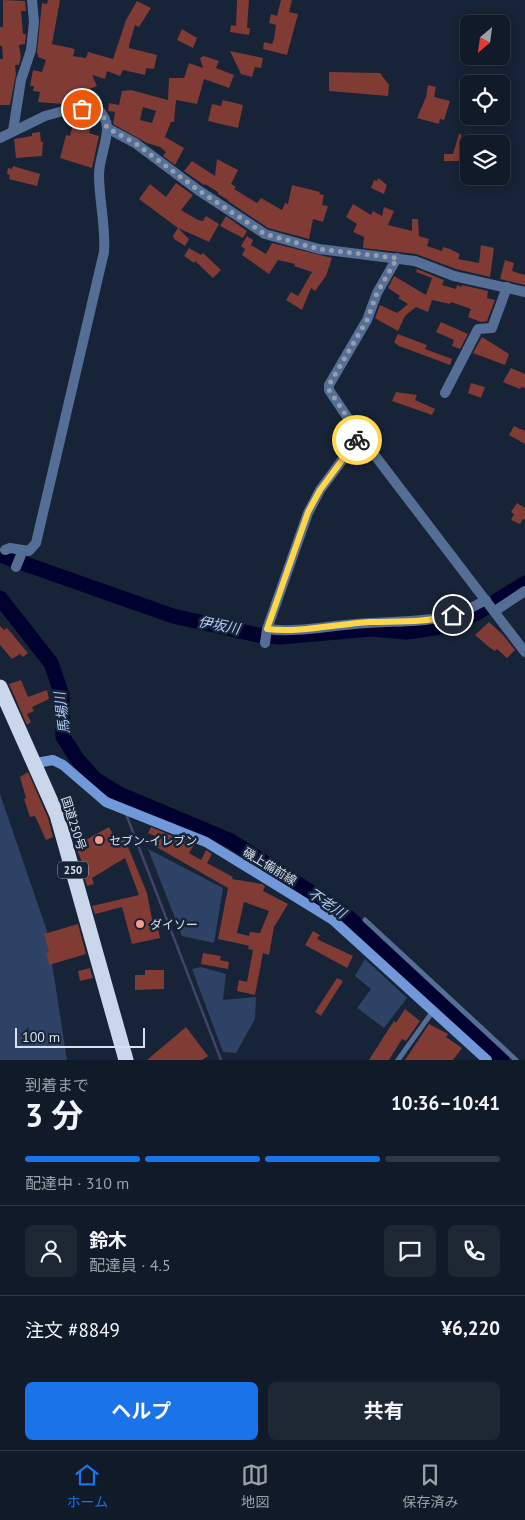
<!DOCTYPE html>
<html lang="ja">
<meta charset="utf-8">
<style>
body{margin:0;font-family:"PT Sans","Noto Sans JP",sans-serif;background:#1e2734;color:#f1f3f6;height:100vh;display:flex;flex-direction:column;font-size:19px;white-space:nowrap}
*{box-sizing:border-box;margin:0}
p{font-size:16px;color:#9ca1a8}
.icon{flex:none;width:28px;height:28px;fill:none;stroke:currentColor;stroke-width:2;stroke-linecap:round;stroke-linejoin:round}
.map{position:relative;height:1060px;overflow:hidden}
.sheet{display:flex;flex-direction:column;background:#111a28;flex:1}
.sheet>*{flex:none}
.needle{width:32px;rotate:209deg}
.tools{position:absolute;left:460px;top:15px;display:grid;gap:10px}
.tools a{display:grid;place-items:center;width:50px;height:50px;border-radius:8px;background:#111a28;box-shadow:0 2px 12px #0003,0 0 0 1px #303845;font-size:25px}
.scale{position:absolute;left:15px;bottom:12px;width:130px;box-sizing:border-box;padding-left:5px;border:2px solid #d8e0ed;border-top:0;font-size:14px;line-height:18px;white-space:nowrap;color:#d8e0ed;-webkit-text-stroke:4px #172336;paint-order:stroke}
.pin{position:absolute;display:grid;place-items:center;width:42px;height:42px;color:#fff;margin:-21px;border:2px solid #fff;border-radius:50%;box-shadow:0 1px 5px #0007}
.courier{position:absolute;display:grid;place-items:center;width:50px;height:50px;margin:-25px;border:4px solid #ffd54a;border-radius:50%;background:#fff;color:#222;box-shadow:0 1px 6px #0007}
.head em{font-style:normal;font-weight:700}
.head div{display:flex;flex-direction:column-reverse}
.head{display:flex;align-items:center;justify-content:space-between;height:85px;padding:0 25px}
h1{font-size:32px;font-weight:700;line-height:38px}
.bar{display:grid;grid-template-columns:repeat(4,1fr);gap:8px 5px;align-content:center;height:60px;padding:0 25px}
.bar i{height:6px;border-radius:4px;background:#303845}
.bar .current{background:#1a73e8}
.bar p{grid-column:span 4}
.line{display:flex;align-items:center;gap:12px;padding:0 25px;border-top:1px solid #303845}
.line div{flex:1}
.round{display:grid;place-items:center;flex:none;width:52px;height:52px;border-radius:8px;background:#1e2734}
.cta{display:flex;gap:10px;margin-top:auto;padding:10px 25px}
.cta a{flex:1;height:58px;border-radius:8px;background:#1a73e8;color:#fff;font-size:20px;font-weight:700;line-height:58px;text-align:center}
.cta a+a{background:#1e2734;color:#f1f3f6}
.tab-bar{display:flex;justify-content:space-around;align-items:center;height:70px;border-top:1px solid #303845;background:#111a28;font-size:14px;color:#9ca1a8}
.tab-bar a{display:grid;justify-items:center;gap:2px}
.tab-bar .current{color:#1a73e8}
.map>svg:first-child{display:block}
</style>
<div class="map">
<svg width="525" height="1060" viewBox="0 0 525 1060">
<rect width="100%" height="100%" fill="#172336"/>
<g fill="#2d4265">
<path d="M0,794l47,137 20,129h-67z"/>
<path d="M148,849l75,39 -9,55 -32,-7z"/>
<path d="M365,959l42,39 -23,30 -27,-20 14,-19 -16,-13z"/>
<path d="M201,967l25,7 -3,26 33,-3 -1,22 -19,34 -13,-1 -31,-83z"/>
</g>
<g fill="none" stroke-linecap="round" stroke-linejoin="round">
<g stroke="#414468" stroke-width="2.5">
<path d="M119,794l4,10"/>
<path d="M126,814l95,246"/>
</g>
<g stroke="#00012f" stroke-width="15">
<path d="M0,555l173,61 85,19 22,2 91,-8 36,3 41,-6 29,-13 48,-30"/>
<path d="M0,598l51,65 11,32 1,42 15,23 18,20 23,14 112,47 114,73 157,146"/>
</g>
</g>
<g fill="#7f3b34" fill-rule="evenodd">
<path d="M3,0l22,1 1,10h-5l2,23h3l-1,10 -6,1 2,12 -2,8h-4l1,9 -6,31h-10v-46h3l-1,-13h-2v-19h3z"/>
<path d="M48,0h12l-8,44 23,5 -2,7 13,2 2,-6 25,7 13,-39 11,-19 14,7 -12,19 -4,-2 -6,20v3l28,7 -3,14 -8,-1 -1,7 -22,-5 -3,6 -13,-5 -2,8 -13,-4 5,11 -10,4 5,10 -10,2 -16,-3 -3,5 -25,-2 2,-10 -7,-1 1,-5h-4l3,-16 9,2 4,-12 -8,-3 -1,-5 5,-49 5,1z"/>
<path d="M237,0h12l-2,28h3l-1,7 -19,-3 1,-7 5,1z"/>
<path d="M281,0h11l-3,12 9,2 -11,41 -24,-6 1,-7 8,2 2,-5 2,-14 -7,-2 2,-9 6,2z"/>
<path d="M182,29l15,9 -4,10 -16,-8z"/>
<path d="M230,51l33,7 -2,10 -6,-1 -3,10 -11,-3z"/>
<path d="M204,56l15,5 -3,7 18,7 -5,13 -25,-9 -7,25 -21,-4 -2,22h-3l-6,15 19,11 -9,17 -12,-9 3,-4 -6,-5 -13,-4 -34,-19 2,-12 -7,-1 1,-8 10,2 3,-14 9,-1 37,10 1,-22h15l5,-15 14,5 -3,-10zM143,107l13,4 -4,12 -12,-3z"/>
<path d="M329,72l51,1 9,12 -1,11 -59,-5z"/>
<path d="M428,85l8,2 -2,10 16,4 -6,19 -4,-1 -1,5 -22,-6 9,-21z"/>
<path d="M223,100l20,5 -5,23 -30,-7 4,-17 9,2z"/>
<path d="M79,120l13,4 -3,9 10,3 -7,32 -32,-10 6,-23 4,1 4,-15z"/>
<path d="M40,132l1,10h2l-1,14 -26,2 -2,-19 18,-3v-3z"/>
<path d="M459,134h2v21h7v6h-24v-7h9z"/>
<path d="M217,159l21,11 -7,14 5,3 -2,2 23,14 4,-5 21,12 3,-7 3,1 4,-19 28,7 -1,2 5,1 -2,10 6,1 -5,16 -10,-3 -4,20 -41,-11 -40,-27v-1l-10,-6v-2l-13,-8 -1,1 -20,-14 8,-10 23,15z"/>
<path d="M13,166l27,8 -3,12 -28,-7 1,-4 -3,-1 1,-6 4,1z"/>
<path d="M378,178l9,7 -3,9 -13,-6 3,-8 3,1z"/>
<path d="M176,183l17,12 -12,15 17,10 5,1 3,-5 13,8 -10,18 -31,-14 -39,-29 11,-15 16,13z"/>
<path d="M353,204l18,11 2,-4 9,5 2,-9 10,4 -6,14 24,6v-12h6l1,17 10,3 -2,7 15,5 1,-4 7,2 10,5 -2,5 21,4 2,-18 13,3 -4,29 -34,-8 -40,-15 -53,-6 1,-11 -11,-5 4,-8 -11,-7z"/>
<path d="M226,216l21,15 -4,7 -23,-12z"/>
<path d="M178,228l11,11 -4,7 -11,-7 -1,-3z"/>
<path d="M247,236l6,4 -2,5 15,9 6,-11 60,15 -6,18 -11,15 -4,-3 -9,22 -16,-10 5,-8 7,4 14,-24 -18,-6 1,-2 -17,-4 -9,14 -27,-19 3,-6 -4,-3z"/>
<path d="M189,248l12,7 2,-2 18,17 -8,8 -18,-17 -1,2 -10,-7z"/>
<path d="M505,260l9,3 -2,8 13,4v10l-25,-6z"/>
<path d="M417,269l27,11 -2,5 14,4 1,-4 5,2v-2l26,6 -1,7 8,2 -8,21 -6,1 -13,-5 3,-8 -20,-7 -1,2 -18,-4 -4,12 -12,-5 -11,9 -7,15 -20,-11 -3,-2 5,-13 17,8 11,-9 -10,-6 2,-2 -12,-8 6,-12 32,19 6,-17 -16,-6z"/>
<path d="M441,322l27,12 -8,15 -8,-3 2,-6 -18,-8z"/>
<path d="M398,334l29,11 -2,4 27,10 -2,6 -51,-19 -5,-4z"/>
<path d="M482,337l27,17 -4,11 -32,-12z"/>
<path d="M511,368l14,6v14l-4,-1 -1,2 -17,-7z"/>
<path d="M471,383l14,4 -4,11 -13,-5z"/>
<path d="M396,392l21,3 -2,5 20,9 -3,6 -40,-14z"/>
<path d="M514,426l11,5v13l-16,-9z"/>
<path d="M517,503l8,5v12l-2,-1 -3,5 -9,-4 3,-6 -3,-2z"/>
<path d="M489,622l14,13 12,15 -8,8 -10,-9 -2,2 -6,-4 -14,-12z"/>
<path d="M0,626l4,4 3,-2 21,25 -5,4 -3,-3 -8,5 -12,-14z"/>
<path d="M21,680l7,17 19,-7 2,9 -17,8 2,4 -7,3 4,8 -4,3 -18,-41z"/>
<path d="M28,772l20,46 5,19 -7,3 -11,-24 -5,1 -6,-18 2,-1 -6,-21z"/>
<path d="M109,827l8,14 7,-4 23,56 6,31 4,-1 3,15 -28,6 -10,-37 -27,7 -3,-8 47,-11 -14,-37 -33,20 2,6 -7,2 -7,-24h2l-7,-16z"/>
<path d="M151,827l43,18 -5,8 12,7 5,-10 6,4 -5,9 26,14 -1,2 30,5 3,2 -2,5 25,13 -14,23 -5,28 -6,-2 -8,42 -18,-4 2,-11 8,2 6,-32 -5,-1 1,-3 -3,-1 -28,-6 10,-51 -75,-43 4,-8 -9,-4zM244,902l25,9 -9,22 -10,-1 -1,4 -12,-3z"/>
<path d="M78,924l8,30 -37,11 -3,-12 3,-1 -5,-18z"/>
<path d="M313,931l7,4 -3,4 36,17 -6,12 -42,-23z"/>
<path d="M203,953l18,3 -1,4 9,2 -1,7 -27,-5z"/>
<path d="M90,968l3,10 -13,3 -2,-10z"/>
<path d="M145,970h19v19l-29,1v-15h10z"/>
<path d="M337,978l6,3 -22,35 -6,-4z"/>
<path d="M405,1009l15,12 -14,20 -4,-2 -13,21h-20l19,-30 6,-9 2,2z"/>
<path d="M429,1024l19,10 -2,3 16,11 -9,12h-48z"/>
<path d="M186,1027l22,29 -6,4h-55z"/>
</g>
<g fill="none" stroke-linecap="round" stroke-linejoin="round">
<g stroke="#556e96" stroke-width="5">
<path d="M365,920l151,140"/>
<path d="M398,1060l35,-49"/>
</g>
<g stroke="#556e96" stroke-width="10">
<path d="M107,128l28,15 63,47 67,44 54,15 96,12 39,15 71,16"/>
<path d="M13,131l8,-51 10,-30 3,-28 -2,-22"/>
<path d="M0,138l45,-22 22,-6 30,-2c5,5 10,13 10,20 0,16 -8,31 -8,47 0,25 7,52 5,77l-68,291 -7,8 -19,-3 -5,2"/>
<path d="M397,258l-20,35 -10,27 -38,65v5l31,46 165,216"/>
<path d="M445,393l33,-64 14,-1 15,-41"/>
<path d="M16,567l5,-12"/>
<path d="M495,611l30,-20"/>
<path d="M267,629c28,4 60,-3 88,-5 51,-5 84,3 131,-24"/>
<path d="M265,643l2,-14 41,-116 12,-23 40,-54"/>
</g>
<path stroke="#7198d8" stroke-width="10" d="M36,763l17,-3 10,5 43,37 100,40 127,78 154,140"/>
<path stroke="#cad7eb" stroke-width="15" d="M0,687l57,128 69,245"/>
</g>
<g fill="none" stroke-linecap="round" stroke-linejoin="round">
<path stroke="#949ead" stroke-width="5" stroke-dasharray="0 9" d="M82,109l15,-1 6,7 4,13 28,15 63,47 67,44 54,15 78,9 -20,35 -10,27 -38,65v5l31,46 -3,4"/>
<path stroke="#ffd54a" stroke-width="6" d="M357,440l-37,50 -12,22 -41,117c33,4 69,-5 103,-7 28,-1 55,1 83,-7"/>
</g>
<g fill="#f59c91" stroke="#172336" stroke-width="2">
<circle cx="99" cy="840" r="5"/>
<circle cx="140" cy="924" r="5"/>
</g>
<g text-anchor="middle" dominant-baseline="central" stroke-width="5" stroke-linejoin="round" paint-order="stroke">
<rect fill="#172336" stroke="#9ea7b6" stroke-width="1" x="58" y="861.5" width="30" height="17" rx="4"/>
<g font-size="11" font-weight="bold" fill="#d8e0ed">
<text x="73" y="870">250</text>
</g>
<g font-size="12" fill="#d8e0ed" stroke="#172336">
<text transform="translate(74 823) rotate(72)">国道250号</text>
<text transform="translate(270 866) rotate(31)">磯上備前線</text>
</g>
<g font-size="12" fill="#d8e0ed" stroke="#172336" text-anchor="start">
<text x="109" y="840">セブン-イレブン</text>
<text x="150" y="924">ダイソー</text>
</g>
<g font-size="14" font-style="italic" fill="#adcbfb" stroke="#172336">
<text transform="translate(219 625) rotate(11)">伊坂川</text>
<text transform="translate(62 713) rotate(-97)">馬場川</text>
<text transform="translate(327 903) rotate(34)">不老川</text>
</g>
</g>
</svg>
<div class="tools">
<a><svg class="needle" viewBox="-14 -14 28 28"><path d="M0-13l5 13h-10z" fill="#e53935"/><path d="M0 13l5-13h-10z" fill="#9ca1a8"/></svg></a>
<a><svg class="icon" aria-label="locate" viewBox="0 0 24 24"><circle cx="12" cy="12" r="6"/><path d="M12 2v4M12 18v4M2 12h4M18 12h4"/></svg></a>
<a><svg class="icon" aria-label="layers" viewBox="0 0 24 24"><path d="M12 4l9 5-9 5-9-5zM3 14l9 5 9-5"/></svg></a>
</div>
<div class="scale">100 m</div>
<div class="pin" style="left:82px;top:109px;background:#ea580c"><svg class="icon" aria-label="bag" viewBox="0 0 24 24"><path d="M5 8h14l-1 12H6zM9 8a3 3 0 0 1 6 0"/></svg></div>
<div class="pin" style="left:453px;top:615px;background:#1f2937"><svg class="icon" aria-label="home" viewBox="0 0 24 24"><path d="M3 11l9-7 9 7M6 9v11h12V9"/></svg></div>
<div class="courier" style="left:357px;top:440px"><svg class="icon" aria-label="bike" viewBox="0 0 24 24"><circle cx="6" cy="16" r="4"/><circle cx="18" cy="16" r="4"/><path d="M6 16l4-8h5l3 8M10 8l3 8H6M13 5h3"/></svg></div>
</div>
<section class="sheet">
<div class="head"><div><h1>3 分</h1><p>到着まで</p></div><em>10:36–10:41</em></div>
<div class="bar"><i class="current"></i><i class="current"></i><i class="current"></i><i></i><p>配達中 · 310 m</p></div>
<div class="line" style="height:90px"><a class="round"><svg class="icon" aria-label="person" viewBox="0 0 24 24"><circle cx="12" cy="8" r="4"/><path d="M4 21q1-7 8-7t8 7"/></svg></a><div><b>鈴木</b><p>配達員 · 4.5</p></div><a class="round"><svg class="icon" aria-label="chat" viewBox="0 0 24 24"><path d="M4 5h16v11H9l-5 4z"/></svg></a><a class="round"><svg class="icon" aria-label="phone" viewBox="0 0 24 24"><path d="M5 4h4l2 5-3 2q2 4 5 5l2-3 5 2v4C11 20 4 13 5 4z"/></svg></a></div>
<div class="line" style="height:65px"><div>注文 #8849</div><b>¥6,220</b></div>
<div class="cta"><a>ヘルプ</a><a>共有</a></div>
</section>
<nav class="tab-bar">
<a class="current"><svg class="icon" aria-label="home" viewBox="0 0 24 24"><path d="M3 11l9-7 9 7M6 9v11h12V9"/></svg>ホーム</a>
<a><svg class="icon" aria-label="map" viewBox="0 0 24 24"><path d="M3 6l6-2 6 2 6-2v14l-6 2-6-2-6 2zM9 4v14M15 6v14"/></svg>地図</a>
<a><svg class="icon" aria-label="saved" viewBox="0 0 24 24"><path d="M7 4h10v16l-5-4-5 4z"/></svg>保存済み</a>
</nav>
